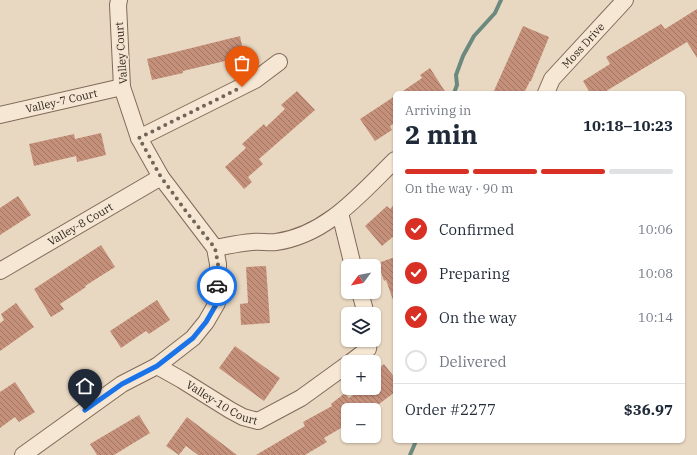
<!DOCTYPE html>
<meta charset="utf-8">
<style>
body{margin:0;font-family:"IBM Plex Serif",serif;background:#f6f6f7;color:#1f2937;height:100vh;display:flex;flex-direction:column;font-size:15px;white-space:nowrap}
*{box-sizing:border-box;margin:0}
p{font-size:13px;color:#747a83}
.icon{flex:none;width:22px;height:22px;fill:none;stroke:currentColor;stroke-width:2;stroke-linecap:round;stroke-linejoin:round}
.map{position:relative;flex:1;overflow:hidden}
.sheet{position:absolute;left:393px;top:91px;width:292px;height:352px;display:flex;flex-direction:column;background:#fff;border-radius:6px;box-shadow:0 1px 3px #0004}
.sheet>*{flex:none}
.needle{width:26px;rotate:238deg}
.tools{position:absolute;left:341px;top:259px;display:grid;gap:8px}
.tools a{display:grid;place-items:center;width:40px;height:40px;border-radius:6px;background:#fff;box-shadow:0 1px 3px #0004;font-size:20px}
.pin{position:absolute;display:grid;place-items:center;width:34px;height:34px;color:#fff;margin:-41px -17px;border-radius:50% 50% 50% 0;rotate:-45deg;box-shadow:0 0 4px #0007}
.pin .icon{rotate:45deg}
.courier{position:absolute;display:grid;place-items:center;width:40px;height:40px;margin:-20px;border:3px solid #1a73e8;border-radius:50%;background:#fff;color:#222;box-shadow:0 1px 5px #0007}
.headline em{font-style:normal;font-weight:800}
.headline div{display:flex;flex-direction:column-reverse}
.headline{display:flex;align-items:center;justify-content:space-between;height:68px;padding:0 12px}
h1{font-size:26px;font-weight:800;line-height:30px}
.bar{display:grid;grid-template-columns:repeat(4,1fr);gap:6px 4px;align-content:center;height:48px;padding:0 12px}
.bar i{height:5px;border-radius:3px;background:#e0e1e3}
.bar .current{background:#d93025}
.bar p{grid-column:span 4}
.line{display:flex;align-items:center;gap:10px;padding:0 12px;border-top:1px solid #e0e1e3}
.line div{flex:1}
ol{padding:0 12px;list-style:none}
li{display:flex;align-items:center;gap:12px;height:44px}
li p{margin-inline-start:auto}
li .icon{padding:4px;border-radius:50%;background:#d93025;color:#fff;stroke-width:4}
li:last-child{color:#747a83}
li i{width:22px;height:22px;border:2px solid #e0e1e3;border-radius:50%}
.map>svg:first-child{display:block}
</style>
<div class="map">
<svg width="697" height="455" viewBox="0 0 697 455">
<defs>
<pattern id="building-back-hatch" width="6" height="6" patternUnits="userSpaceOnUse"><rect width="6" height="6" fill="#c5907a"/><path d="M-1 5l2 2M0 0l6 6M5-1l2 2" fill="none" stroke="#a17563"/></pattern>
</defs>
<rect width="100%" height="100%" fill="#e9d8c1"/>
<g fill="none" stroke-linecap="round" stroke-linejoin="round">
<g stroke="#6b897e" stroke-width="4">
<path d="M454,93l3,-8 -1,-10 7,-19 11,-20 21,-23 6,-13"/>
<path d="M410,455l6,-14"/>
</g>
</g>
<g fill="url(#building-back-hatch)">
<path d="M697,9v49l-10,-16 -84,51h-13l-7,-12 27,-17 -4,-7 55,-33 4,5z"/>
<path d="M523,26l26,11 -18,44h-1l-6,12h-31z"/>
<path d="M240,36l6,29 -19,4 -2,-8 -42,10v2l-31,7 -5,-21z"/>
<path d="M430,68l16,25h-46l22,-15 -2,-3z"/>
<path d="M297,91l18,19 -56,49 4,5 -15,13 4,5 -8,7 -19,-22 21,-19 -4,-4 22,-20 2,3 19,-18 -4,-4z"/>
<path d="M395,96v27l-5,3 2,4 -17,11 -15,-22z"/>
<path d="M101,133l5,22 -29,7 -1,-6 -42,10 -5,-22 45,-10 1,5z"/>
<path d="M18,196l13,19 -31,20v-27z"/>
<path d="M395,204v31l-13,11 -17,-20 22,-20 3,3z"/>
<path d="M101,245l14,22 -30,19 1,1 -26,17 4,5 -13,8 -17,-28z"/>
<path d="M395,257v43h-2l-7,-20 -2,1 -6,-18z"/>
<path d="M266,266l4,57 -29,2 -1,-21 8,-1 -2,-36z"/>
<path d="M157,300l13,20 -21,14 -3,-3 -25,17 -11,-17z"/>
<path d="M16,303l18,24 -34,24v-28l4,-3 -3,-6z"/>
<path d="M235,346l45,32 -16,23 -45,-33z"/>
<path d="M384,364l11,14v14l-24,18h-23v14l-24,14 3,4 -22,13h-49l49,-29 -2,-4 29,-16 -1,-2 14,-11 4,5 14,-10h11v-16z"/>
<path d="M15,382l20,30 -16,10 -4,-5 -15,11v-36z"/>
<path d="M139,415l11,18 -36,22h-17l-7,-11z"/>
<path d="M187,417l50,38h-39l-12,-9 -7,9 -13,-9z"/>
</g>
<g fill="none" stroke-linecap="round" stroke-linejoin="round">
<defs>
<g id="minor">
<path id="s1" d="M546,93l6,-14 73,-79"/>
<path id="s2" d="M0,115l122,-28"/>
<path d="M139,138l116,-58 24,-18"/>
<path d="M340,213l13,53"/>
<path d="M215,248c12,-2 24,-5 37,-6 8,-1 16,1 24,0 51,-7 85,-49 119,-82"/>
<path id="s3" d="M0,271l161,-94"/>
<path d="M360,292l6,22"/>
<path d="M351,362l17,-13 1,-9"/>
<path id="s4" d="M157,366l25,14 48,30 13,7 15,4 43,-23 47,-34"/>
<path d="M23,455l99,-71 35,-18 36,-28 13,-16 11,-19 1,-39 -3,-16 -54,-71 -22,-39 -17,-51 -4,-82 1,-5"/>
</g>
</defs>
<use href="#minor" stroke="#816a5a" stroke-width="18"/>
<use href="#minor" stroke="#f5e7d3" stroke-width="16"/>
</g>
<g fill="none" stroke-linecap="round" stroke-linejoin="round">
<path stroke="#726456" stroke-width="4" stroke-dasharray="0 7.2" d="M217,286l1,-22 -3,-16 -27,-34 -27,-37 -22,-39 103,-51"/>
<path stroke="#1a73e8" stroke-width="5" d="M85,410l37,-26 35,-18 36,-28 13,-16 11,-19v-17"/>
</g>
<g text-anchor="middle" dominant-baseline="central" stroke-width="3" stroke-linejoin="round" paint-order="stroke">
<g font-size="11" fill="#32251d" stroke="#f2e4d0">
<text stroke="none"><textPath href="#s1" startOffset="61">Moss Drive</textPath></text>
<text transform="translate(121 53) rotate(-94)">Valley Court</text>
<text stroke="none"><textPath href="#s2" startOffset="63">Valley-7 Court</textPath></text>
<text stroke="none"><textPath href="#s3" startOffset="93">Valley-8 Court</textPath></text>
<text stroke="none"><textPath href="#s4" startOffset="75">Valley-10 Court</textPath></text>
</g>
</g>
</svg>
<div class="tools">
<a><svg class="needle" viewBox="-14 -14 28 28"><path d="M0-13l5 13h-10z" fill="#e53935"/><path d="M0 13l5-13h-10z" fill="#747a83"/></svg></a>
<a><svg class="icon" aria-label="layers" viewBox="0 0 24 24"><path d="M12 4l9 5-9 5-9-5zM3 14l9 5 9-5"/></svg></a>
<a>+</a>
<a>−</a>
</div>
<div class="pin" style="left:242px;top:87px;background:#ea580c"><svg class="icon" aria-label="bag" viewBox="0 0 24 24"><path d="M5 8h14l-1 12H6zM9 8a3 3 0 0 1 6 0"/></svg></div>
<div class="pin" style="left:85px;top:410px;background:#1f2937"><svg class="icon" aria-label="home" viewBox="0 0 24 24"><path d="M3 11l9-7 9 7M6 9v11h12V9"/></svg></div>
<div class="courier" style="left:217px;top:286px"><svg class="icon" aria-label="car" viewBox="0 0 24 24"><path d="M5 17H2v-5l4-1 3-4h7l3 4 3 1v5h-3M9 17h6M6 11h13"/><circle cx="7" cy="17" r="2"/><circle cx="17" cy="17" r="2"/></svg></div>
<section class="sheet">
<div class="headline"><div><h1>2 min</h1><p>Arriving in</p></div><em>10:18–10:23</em></div>
<div class="bar"><i class="current"></i><i class="current"></i><i class="current"></i><i></i><p>On the way · 90 m</p></div>
<ol>
<li><svg class="icon" aria-label="check" viewBox="0 0 24 24"><path d="M5 12l5 5 9-10"/></svg>Confirmed<p>10:06</p></li>
<li><svg class="icon" aria-label="check" viewBox="0 0 24 24"><path d="M5 12l5 5 9-10"/></svg>Preparing<p>10:08</p></li>
<li><svg class="icon" aria-label="check" viewBox="0 0 24 24"><path d="M5 12l5 5 9-10"/></svg>On the way<p>10:14</p></li>
<li><i></i>Delivered</li>
</ol>
<div class="line" style="height:52px"><div>Order #2277</div><b>$36.97</b></div>
</section>
</div>
